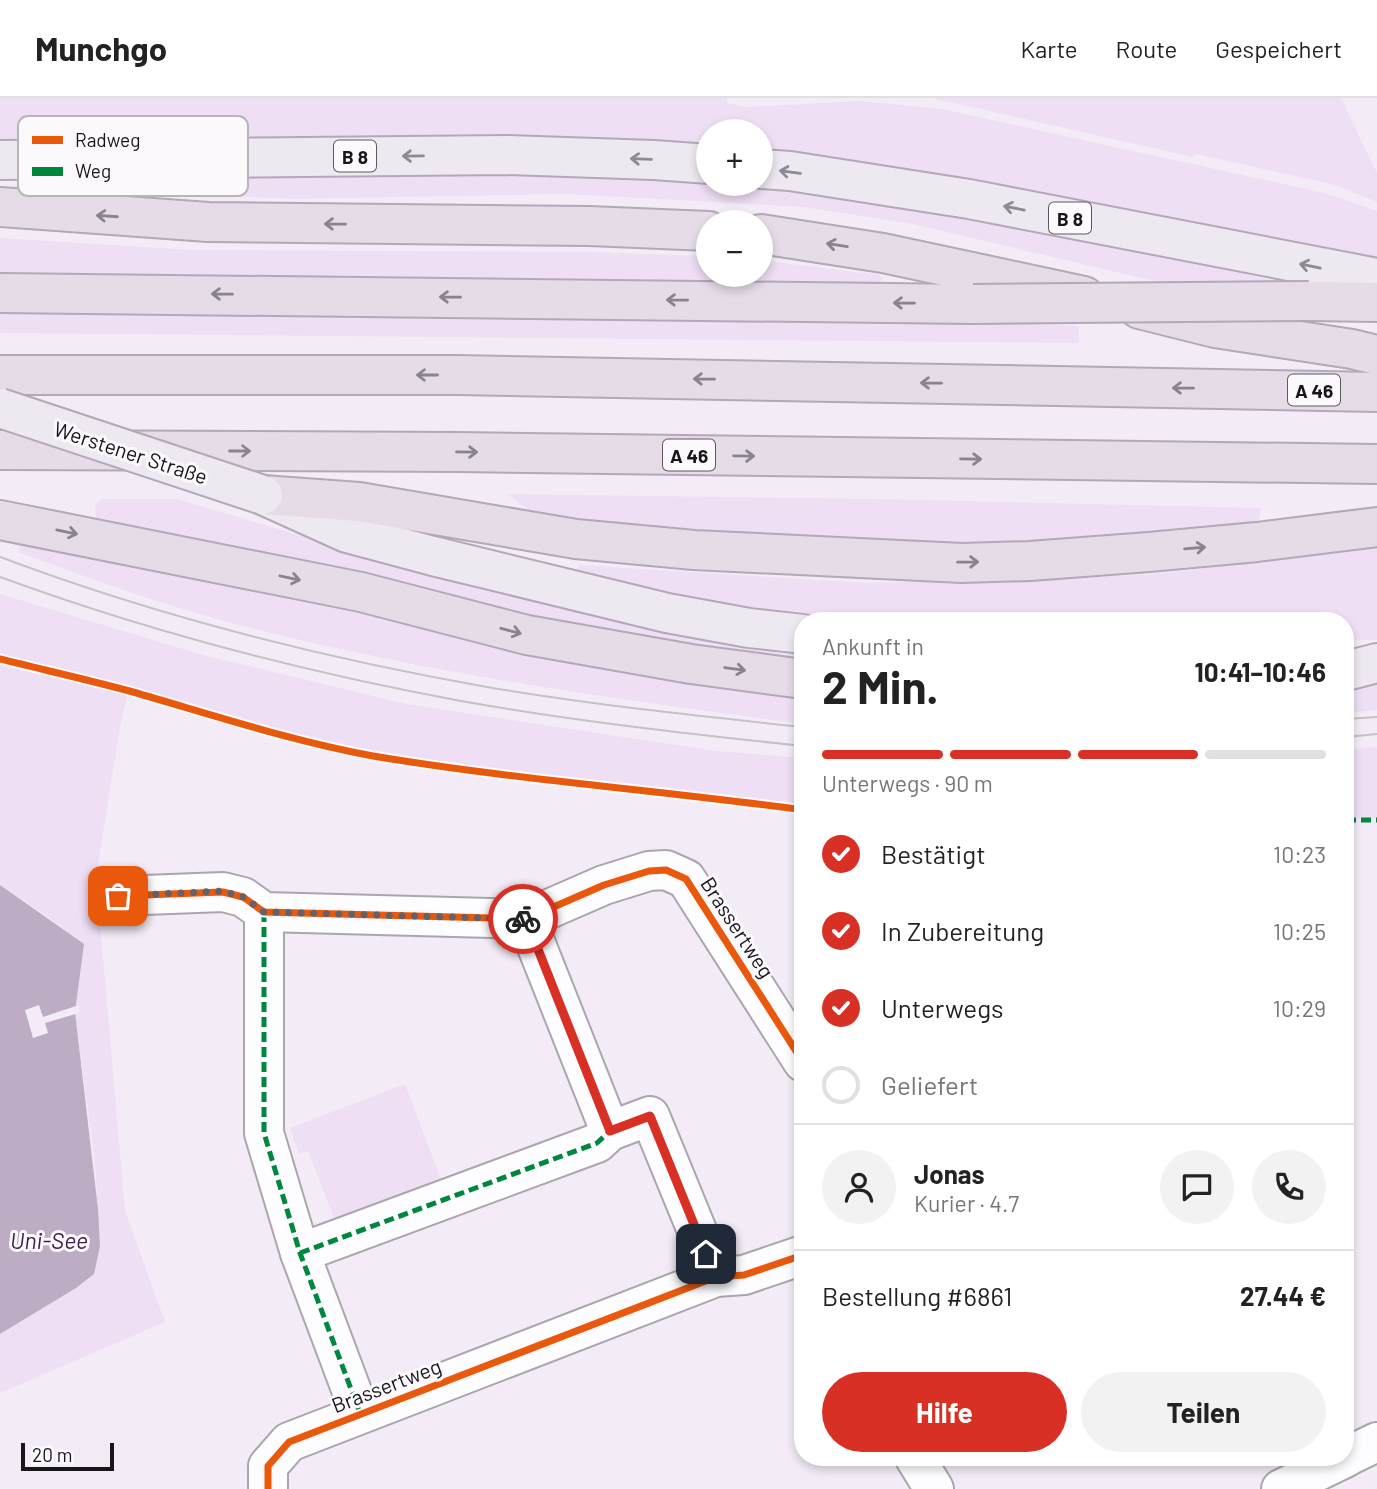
<!DOCTYPE html>
<html lang="de">
<meta charset="utf-8">
<style>
body{margin:0;font-family:Barlow,sans-serif;background:#f2f2f2;color:#222;height:100vh;display:flex;flex-direction:column;font-size:26px;white-space:nowrap}
*{box-sizing:border-box;margin:0}
p{font-size:23px;color:#767676}
.icon{flex:none;width:38px;height:38px;fill:none;stroke:currentColor;stroke-width:2;stroke-linecap:round;stroke-linejoin:round}
.map{position:relative;flex:1;overflow:hidden}
.drawer{position:absolute;left:794px;top:514px;width:560px;height:854px;display:flex;flex-direction:column;background:#fff;border-radius:28px;box-shadow:0 4px 10px #0003}
.drawer>*{flex:none}
.controls{position:absolute;left:696px;top:21px;display:grid;gap:14px}
.controls a{display:grid;place-items:center;width:77px;height:77px;border-radius:50%;background:#fff;box-shadow:0 4px 10px #0003;font-size:35px}
.scale{position:absolute;left:21px;bottom:18px;width:93px;box-sizing:border-box;padding-left:7px;border:4px solid #19161b;border-top:0;font-size:19px;line-height:24px;white-space:nowrap;color:#19161b;-webkit-text-stroke:5px #fcf9fd;paint-order:stroke}
.pin{position:absolute;display:grid;place-items:center;width:60px;height:60px;color:#fff;margin:-30px;border-radius:14px;box-shadow:0 4px 10px #0006}
.courier{position:absolute;display:grid;place-items:center;width:70px;height:70px;margin:-35px;border:5px solid #d93025;border-radius:50%;background:#fff;color:#222;box-shadow:0 2px 9px #0007}
.summary em{font-style:normal;font-weight:700}
.summary div{display:flex;flex-direction:column-reverse}
.summary{display:flex;align-items:center;justify-content:space-between;height:119px;padding:0 28px}
h1{font-size:46px;font-weight:700;line-height:52px}
.bar{display:grid;grid-template-columns:repeat(4,1fr);gap:10px 7px;align-content:center;height:84px;padding:0 28px}
.bar i{height:9px;border-radius:5px;background:#e0e0e0}
.bar .current{background:#d93025}
.bar p{grid-column:span 4}
.line{display:flex;align-items:center;gap:18px;padding:0 28px;border-top:2px solid #e0e0e0}
.line div{flex:1}
.round{display:grid;place-items:center;flex:none;width:74px;height:74px;border-radius:37px;background:#f2f2f2}
ol{padding:0 28px;list-style:none}
li{display:flex;align-items:center;gap:21px;height:77px}
li p{margin-inline-start:auto}
li .icon{padding:7px;border-radius:50%;background:#d93025;color:#fff;stroke-width:4}
li:last-child{color:#767676}
li i{width:38px;height:38px;border:4px solid #e0e0e0;border-radius:50%}
.action{display:flex;gap:14px;margin-top:auto;padding:14px 28px}
.action a{flex:1;height:80px;border-radius:42px;background:#d93025;color:#fff;font-size:28px;font-weight:700;line-height:80px;text-align:center}
.action a+a{background:#f2f2f2;color:#222}
header{display:flex;align-items:center;gap:42px;box-sizing:border-box;height:98px;padding:0 35px;background:#fff;border-bottom:2px solid #e0e0e0}
header strong{font-size:33px}
nav{display:flex;gap:38px;margin-inline-start:auto;font-size:24px}
.map>svg:first-child{display:block}
</style>
<header>
<strong>Munchgo</strong>
<nav><a>Karte</a><a>Route</a><a>Gespeichert</a></nav>
</header>
<div class="map">
<svg width="1377" height="1391" viewBox="0 0 1377 1391">
<rect width="100%" height="100%" fill="#f3ecf6"/>
<g fill="#eedff4">
<path d="M0,0h727v5l19,4 113,-6 83,8 383,84 52,18v54l-616,-112v-22h-52v19l-709,-1z"/>
<path d="M932,0h409l36,75v29l-42,-17 -139,-31 -4,3z"/>
<path d="M467,74l242,8v4c82,0 163,15 243,30 107,20 213,43 320,66l-2,6 -111,-4 -251,-59 -105,-16 -236,-13 -275,5 -246,-12 -7,-7 174,-7z"/>
<path d="M0,140l193,12 395,2 117,4h4v19h52v-15l119,15 5,10 -885,-12z"/>
<path d="M0,208l946,10 133,10v17l-1079,-10z"/>
<path d="M507,396l371,5 383,9 -3,15 -118,13 -96,6 -141,2 -169,-6 -196,-21z"/>
<path d="M102,401h75l193,57 433,91v20l-222,-38 -485,-109 -1,-15z"/>
<path d="M22,443l781,151v32c-195,-26 -389,-52 -579,-103 -70,-19 -138,-44 -206,-69z"/>
<path d="M1377,447v95h-31v-19h-543l-229,-40 5,-16 287,18 157,-3 101,-4 60,-5z"/>
<path d="M0,496l203,61 203,49 310,47 87,7v50l-108,-15 -190,-20 -132,-19 -65,-14 -179,-51 -9,38 -24,149 29,335 40,111 -165,71v-59l76,-46 24,-42 -5,-82 -31,-236 -64,-43z"/>
<path d="M1377,579v33l-31,3v-33z"/>
<path d="M1377,649v71h-31v-68z"/>
<path d="M405,986l41,109 -106,40 -32,-82 -9,3 -9,-26z"/>
</g>
<path fill="#bcacc4" d="M0,787l84,59 -9,68 23,197 2,37 -6,28 -18,14 -76,46z"/>
<path fill="#f3ecf6" d="M39,907l4,12 36,-12v8l-34,10 3,10 -15,5 -8,-28z"/>
<g fill="none" stroke-linecap="round" stroke-linejoin="round">
<defs>
<g id="minor">
<path d="M118,798l105,-4 20,5 21,15 262,7 78,-34 45,-14 17,-1 20,9 117,183"/>
<path d="M264,814v221l36,120 60,160"/>
<path d="M526,821l84,212 40,-15 66,161"/>
<path d="M300,1155l297,-110 13,-12"/>
<path d="M1346,1359l31,-15"/>
<path d="M915,1360l19,31"/>
<path d="M268,1391v-23l21,-24 427,-165 28,-2 59,-20"/>
<path d="M1281,1391l64,-31"/>
</g>
<g id="major">
<path d="M0,62l506,-5 148,5 55,4"/>
<path d="M761,71l29,2 179,28 408,79"/>
<path d="M265,398l82,37 86,23 234,57 82,15 54,6"/>
<path d="M1346,573l31,-8"/>
</g>
<g id="highway">
<path d="M0,109l208,15 381,4 120,5"/>
<path d="M761,136l122,19 201,43"/>
<path d="M0,195l973,11"/>
<path d="M1309,203l68,1"/>
<path d="M1139,211l76,19 137,21 25,6"/>
<path d="M0,277h457l920,17"/>
<path d="M0,352l459,2 918,12"/>
<path d="M263,397l96,7 217,37 118,11 268,13 68,-2 119,-9 108,-10 120,-15"/>
<path d="M0,422l361,72 166,43 164,29 112,15"/>
</g>
</defs>
<use href="#minor" stroke="#aba6ad" stroke-width="42"/>
<use href="#major" stroke="#b3a8b8" stroke-width="42"/>
<use href="#highway" stroke="#b3a8b8" stroke-width="42"/>
<use href="#minor" stroke="#fdfcfe" stroke-width="38"/>
<use href="#major" stroke="#eee9f0" stroke-width="38"/>
<use href="#highway" stroke="#e5dce8" stroke-width="38"/>
<g stroke="#c3c2c5" stroke-width="2">
<path d="M0,459c157,59 322,101 487,130 105,18 211,29 316,40"/>
<path d="M0,479c150,55 304,95 461,124 113,20 228,33 342,45"/>
<path d="M1346,621l31,-2"/>
<path d="M1346,639l31,-3"/>
</g>
<defs>
<path id="major-bridge" d="M0,310l263,87"/>
<path id="highway-bridge" d="M973,206l336,-3"/>
</defs>
<use href="#major-bridge" stroke="#b3a8b8" stroke-width="42" stroke-linecap="butt"/>
<use href="#highway-bridge" stroke="#b3a8b8" stroke-width="42" stroke-linecap="butt"/>
<use href="#major-bridge" stroke="#eee9f0" stroke-width="38"/>
<use href="#highway-bridge" stroke="#e5dce8" stroke-width="38"/>
<g stroke="#00873e" stroke-width="5" stroke-dasharray="10 5" stroke-linecap="butt">
<path d="M1346,722h31"/>
<path d="M264,814v221l36,120 60,160"/>
<path d="M526,821l84,212 40,-15 66,161"/>
<path d="M300,1155l297,-110 13,-12"/>
</g>
<defs>
<g id="cycleway">
<path d="M0,561c44,11 89,21 133,33 80,23 159,49 240,64 143,24 287,34 430,54"/>
<path d="M118,798l105,-4 20,5 21,15 262,7 78,-34 45,-14 17,-1 20,9 117,183"/>
<path d="M268,1391v-23l21,-24 427,-165 28,-2 59,-20"/>
</g>
</defs>
<use href="#cycleway" stroke="#fcf9fd" stroke-width="11"/>
<use href="#cycleway" stroke="#e8590c" stroke-width="7"/>
</g>
<defs><path id="oneway-shaft" d="M-6 0H5M1.5-3L5.5 0L1.5 3" fill="none" stroke-width="1.6" stroke-linecap="round" stroke-linejoin="round" transform="scale(1.75)"/></defs>
<g stroke="#8e8a90">
<use href="#oneway-shaft" transform="translate(413 58) rotate(179)"/>
<use href="#oneway-shaft" transform="translate(641 61) rotate(-178)"/>
<use href="#oneway-shaft" transform="translate(790 74) rotate(-173)"/>
<use href="#oneway-shaft" transform="translate(1014 110) rotate(-169)"/>
<use href="#oneway-shaft" transform="translate(1310 168) rotate(-168)"/>
</g>
<g stroke="#89838c">
<use href="#oneway-shaft" transform="translate(107 118) rotate(-176)"/>
<use href="#oneway-shaft" transform="translate(335 126) rotate(-179)"/>
<use href="#oneway-shaft" transform="translate(837 147) rotate(-171)"/>
<use href="#oneway-shaft" transform="translate(222 196) rotate(-179)"/>
<use href="#oneway-shaft" transform="translate(450 199) rotate(-179)"/>
<use href="#oneway-shaft" transform="translate(677 202) rotate(-179)"/>
<use href="#oneway-shaft" transform="translate(904 205) rotate(-179)"/>
<use href="#oneway-shaft" transform="translate(427 277) rotate(-180)"/>
<use href="#oneway-shaft" transform="translate(704 281) rotate(-179)"/>
<use href="#oneway-shaft" transform="translate(931 285) rotate(-179)"/>
<use href="#oneway-shaft" transform="translate(1183 290) rotate(-179)"/>
<use href="#oneway-shaft" transform="translate(240 353)"/>
<use href="#oneway-shaft" transform="translate(467 354) rotate(1)"/>
<use href="#oneway-shaft" transform="translate(744 358) rotate(1)"/>
<use href="#oneway-shaft" transform="translate(971 361) rotate(1)"/>
<use href="#oneway-shaft" transform="translate(67 434) rotate(12)"/>
<use href="#oneway-shaft" transform="translate(1195 450) rotate(-5)"/>
<use href="#oneway-shaft" transform="translate(968 464) rotate(-1)"/>
<use href="#oneway-shaft" transform="translate(290 480) rotate(12)"/>
<use href="#oneway-shaft" transform="translate(511 533) rotate(15)"/>
<use href="#oneway-shaft" transform="translate(735 571) rotate(8)"/>
</g>
<g fill="none" stroke-linecap="round" stroke-linejoin="round">
<path stroke="#656168" stroke-width="7" stroke-dasharray="0 12.6" d="M118,798l105,-5 20,6 21,15 259,7"/>
<path stroke="#d93025" stroke-width="9" d="M523,821h3l84,212 40,-15 56,138"/>
</g>
<g text-anchor="middle" dominant-baseline="central" stroke-width="6" stroke-linejoin="round" paint-order="stroke">
<g fill="#fcf9fd" stroke="#5d5a5f" stroke-width="2">
<rect x="334" y="42.5" width="42" height="31" rx="5"/>
<rect x="1049" y="104.5" width="42" height="31" rx="5"/>
<rect x="1288" y="276.5" width="52" height="31" rx="5"/>
<rect x="663" y="341.5" width="52" height="31" rx="5"/>
</g>
<g font-size="19" font-weight="bold" fill="#19161b">
<text x="355" y="58">B 8</text>
<text x="1070" y="120">B 8</text>
<text x="1314" y="292">A 46</text>
<text x="689" y="357">A 46</text>
</g>
<g font-size="21" fill="#19161b" stroke="#fcf9fd">
<text transform="translate(131 354) rotate(18)">Werstener Straße</text>
<text transform="translate(738 829) rotate(57)">Brassertweg</text>
<text transform="translate(386 1287) rotate(-21)">Brassertweg</text>
</g>
<g font-size="23" font-style="italic" fill="#3e204a" stroke="#fcf9fd">
<text x="49" y="1142">Uni-See</text>
</g>
</g>
<rect x="18" y="18" width="230" height="80" rx="10" fill="#fcf9fd" stroke="#b8b5b9" stroke-width="2"/>
<rect x="32" y="38" width="31" height="8" fill="#e8590c"/>
<rect x="32" y="69" width="31" height="9" fill="#00873e"/>
<g font-size="19" fill="#19161b">
<text x="75" y="49">Radweg</text>
<text x="75" y="80">Weg</text>
</g>
</svg>
<div class="controls">
<a>+</a>
<a>−</a>
</div>
<div class="scale">20 m</div>
<div class="pin" style="left:118px;top:798px;background:#ea580c"><svg class="icon" aria-label="bag" viewBox="0 0 24 24"><path d="M5 8h14l-1 12H6zM9 8a3 3 0 0 1 6 0"/></svg></div>
<div class="pin" style="left:706px;top:1156px;background:#1f2937"><svg class="icon" aria-label="home" viewBox="0 0 24 24"><path d="M3 11l9-7 9 7M6 9v11h12V9"/></svg></div>
<div class="courier" style="left:523px;top:821px"><svg class="icon" aria-label="bike" viewBox="0 0 24 24"><circle cx="6" cy="16" r="4"/><circle cx="18" cy="16" r="4"/><path d="M6 16l4-8h5l3 8M10 8l3 8H6M13 5h3"/></svg></div>
<section class="drawer">
<div class="summary"><div><h1>2 Min.</h1><p>Ankunft in</p></div><em>10:41–10:46</em></div>
<div class="bar"><i class="current"></i><i class="current"></i><i class="current"></i><i></i><p>Unterwegs · 90 m</p></div>
<ol>
<li><svg class="icon" aria-label="check" viewBox="0 0 24 24"><path d="M5 12l5 5 9-10"/></svg>Bestätigt<p>10:23</p></li>
<li><svg class="icon" aria-label="check" viewBox="0 0 24 24"><path d="M5 12l5 5 9-10"/></svg>In Zubereitung<p>10:25</p></li>
<li><svg class="icon" aria-label="check" viewBox="0 0 24 24"><path d="M5 12l5 5 9-10"/></svg>Unterwegs<p>10:29</p></li>
<li><i></i>Geliefert</li>
</ol>
<div class="line" style="height:126px"><a class="round"><svg class="icon" aria-label="person" viewBox="0 0 24 24"><circle cx="12" cy="8" r="4"/><path d="M4 21q1-7 8-7t8 7"/></svg></a><div><b>Jonas</b><p>Kurier · 4.7</p></div><a class="round"><svg class="icon" aria-label="chat" viewBox="0 0 24 24"><path d="M4 5h16v11H9l-5 4z"/></svg></a><a class="round"><svg class="icon" aria-label="phone" viewBox="0 0 24 24"><path d="M5 4h4l2 5-3 2q2 4 5 5l2-3 5 2v4C11 20 4 13 5 4z"/></svg></a></div>
<div class="line" style="height:91px"><div>Bestellung #6861</div><b>27.44 €</b></div>
<div class="action"><a>Hilfe</a><a>Teilen</a></div>
</section>
</div>
